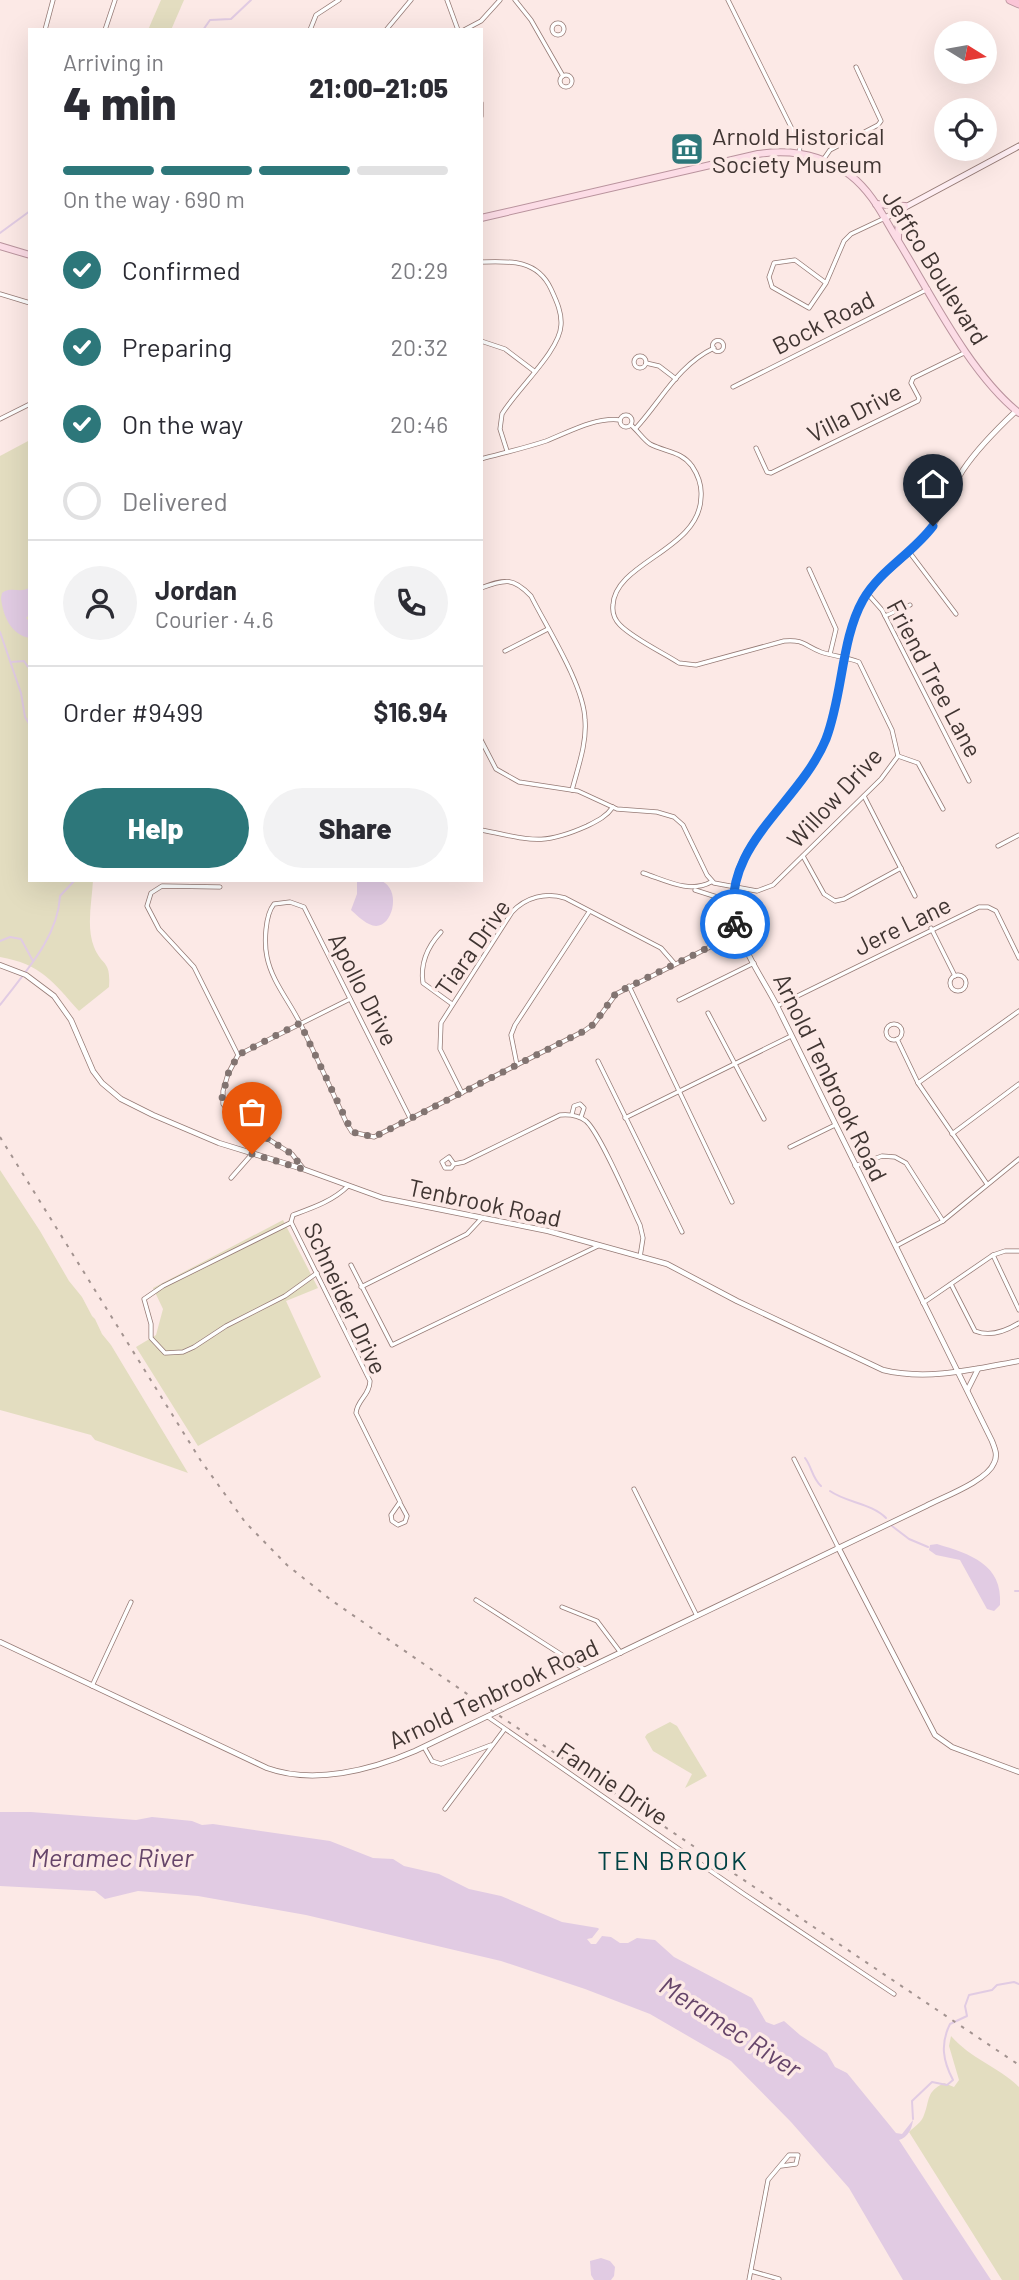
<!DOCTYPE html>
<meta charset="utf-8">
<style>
body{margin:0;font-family:Barlow,sans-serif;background:#f2f2f3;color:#2b2b33;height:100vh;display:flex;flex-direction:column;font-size:26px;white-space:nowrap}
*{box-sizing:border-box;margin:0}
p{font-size:23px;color:#7c7c81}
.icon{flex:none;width:38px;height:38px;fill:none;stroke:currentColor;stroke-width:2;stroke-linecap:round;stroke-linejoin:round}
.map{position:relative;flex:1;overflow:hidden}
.panel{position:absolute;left:28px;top:28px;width:455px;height:854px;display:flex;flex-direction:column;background:#fff;border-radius:0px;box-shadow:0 7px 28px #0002}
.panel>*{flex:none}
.needle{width:46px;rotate:101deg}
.buttons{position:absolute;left:934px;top:21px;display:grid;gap:14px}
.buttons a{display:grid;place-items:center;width:63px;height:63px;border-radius:50%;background:#fff;box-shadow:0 7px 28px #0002;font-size:35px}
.pin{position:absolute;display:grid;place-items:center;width:60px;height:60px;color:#fff;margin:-72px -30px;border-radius:50% 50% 50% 0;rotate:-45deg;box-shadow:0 0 7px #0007}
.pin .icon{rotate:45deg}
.courier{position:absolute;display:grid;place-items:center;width:70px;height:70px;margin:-35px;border:5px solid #1a73e8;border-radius:50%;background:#fff;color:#222;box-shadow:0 2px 9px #0007}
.summary em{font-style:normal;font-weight:800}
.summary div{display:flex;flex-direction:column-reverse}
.summary{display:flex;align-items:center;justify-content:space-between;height:119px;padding:0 35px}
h1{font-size:46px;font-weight:800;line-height:52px}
.bar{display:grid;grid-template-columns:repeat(4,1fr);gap:10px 7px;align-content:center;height:84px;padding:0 35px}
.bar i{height:9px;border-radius:5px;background:#e1e1e2}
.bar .selected{background:#2d777a}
.bar p{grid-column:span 4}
.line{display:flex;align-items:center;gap:18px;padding:0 35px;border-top:2px solid #e1e1e2}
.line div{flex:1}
.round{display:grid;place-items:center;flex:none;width:74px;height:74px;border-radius:37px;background:#f2f2f3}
ol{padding:0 35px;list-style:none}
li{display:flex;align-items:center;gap:21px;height:77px}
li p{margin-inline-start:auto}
li .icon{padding:7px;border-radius:50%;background:#2d777a;color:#fff;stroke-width:4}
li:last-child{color:#7c7c81}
li i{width:38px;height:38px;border:4px solid #e1e1e2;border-radius:50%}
.cta{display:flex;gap:14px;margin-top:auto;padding:14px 35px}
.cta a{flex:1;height:80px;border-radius:42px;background:#2d777a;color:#fff;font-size:28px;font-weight:800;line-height:80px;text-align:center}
.cta a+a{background:#f2f2f3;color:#2b2b33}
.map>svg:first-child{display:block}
</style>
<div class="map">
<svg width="1019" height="2280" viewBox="0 0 1019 2280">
<rect width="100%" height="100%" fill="#fce9e6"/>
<g fill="#e3ddc0">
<path d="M161,0h23l-13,30h-23z"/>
<path d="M30,440v440h63c-1,21 -7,47 1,67 8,20 17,12 15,40l-30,24c-26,-29 -38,-47 -79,-54v-501z"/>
<path d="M0,1170l40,61 29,50 13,16 10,19 3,3 7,15 9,11 77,128 -93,-33 -4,-5 -91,-25z"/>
<path d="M283,1220l35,68 -32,13 35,76 -123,69 -62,-99 20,-12 7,-26 -10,-21z"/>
<path d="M670,1722l7,4 30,50 -22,12 7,-14 -39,-23 -8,-14 2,-3z"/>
<path d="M951,2036c20,23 48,31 68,51v193h-17l-93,-148c5,-5 13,-10 15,-17 6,-16 2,-23 20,-32l10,4 5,-7 -10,-34z"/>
</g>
<g fill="#e1cbe3">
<path d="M30,587v27l-4,4 2,2 2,-2v20c-19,-3 -27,-22 -29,-40l1,-5c9,-7 20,1 28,-6z"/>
<path d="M357,880c8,0 21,-2 28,3 17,12 5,52 -16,41 -7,-3 -13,-10 -18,-14l6,-16z"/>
<path d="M937,1544c33,10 66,20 63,61l-6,6 -7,-2 -27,-49 -24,-5 -7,-5 1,-5z"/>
<path d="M0,1812h31l105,8 16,-3 40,4 10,4 11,-1 117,17 43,17 20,1 11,7 35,8 30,15 32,7 61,26 36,6 1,1 -7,9 -5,1 4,5h5l6,-8 9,1 9,6h8l9,-5 18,2 19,17 78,41 14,24 8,3 10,-4 16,14 27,18 8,14 12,6 49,60 6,1 11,-14c-1,9 -5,17 -14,20l92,140h-88l-54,-92 -58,-66 -60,-61 -81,-47 -65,-25 -84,-28 -195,-46 -108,-19 -35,-3 -25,-2 -33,8 -10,-8 -95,-5z"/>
<path d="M601,2258l9,3 5,6 -1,9 -3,4h-17l-3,-5 -1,-14z"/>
</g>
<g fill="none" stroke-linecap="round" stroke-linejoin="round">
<g stroke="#e1cbe3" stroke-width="2">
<path d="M203,30l7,-10 21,-1 20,-19"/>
<path d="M0,233l30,-22"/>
<path d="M0,632l21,61 4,24 5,8"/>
<path d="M12,662l12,-1 4,6 2,-3"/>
<path d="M0,941l10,-4 11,2 12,22"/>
<path d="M0,1005c24,-32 58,-67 60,-109l15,-16"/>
<path d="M805,1458c7,9 7,20 16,28"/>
<path d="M830,1491c17,12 41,12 56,27"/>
<path d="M892,1526l17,13 19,8"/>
<path d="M1015,1591h4"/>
<path d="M913,2119l-1,-18 20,-19 15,3 6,-5c-10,-19 -13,-36 -3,-56l17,-8 -2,-10 4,-11 23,-5 5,-5 17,-3 5,2"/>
</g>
<defs>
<g id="minor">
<path d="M447,0l11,30"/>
<path d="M515,0l16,20 32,56"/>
<path d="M728,0l67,135 5,11 -1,8"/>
<circle cx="558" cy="29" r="6"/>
<path d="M45,30l8,-30"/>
<path d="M105,30l10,-30"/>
<path d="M310,30l6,-15 23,-15"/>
<path d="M386,30l25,-30"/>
<path d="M464,30l17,-9 19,-21"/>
<circle cx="566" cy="81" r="6"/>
<path d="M481,103v13"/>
<path d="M823,160l7,-10 48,-25 3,-4 -25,-54"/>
<path d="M481,262c28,-1 56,-3 70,27 5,11 11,23 10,36 -1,26 -45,65 -59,89l-2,15 7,22"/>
<path d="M826,283l-31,-23 -21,3 -5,14 3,10 37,21 17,-25 18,-42 7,-7 34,-16"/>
<path d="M0,294l30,9"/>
<circle cx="718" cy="346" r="5.5"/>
<path d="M481,341l24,8 29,22"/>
<circle cx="640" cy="362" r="6"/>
<path d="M646,363l13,3 17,13"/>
<path d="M733,387l195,-98"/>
<circle cx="626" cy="421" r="6"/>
<path d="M0,419l30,-15"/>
<path d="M636,428c25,-27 42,-63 78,-80"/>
<path d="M756,448l11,24 4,1 147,-72 1,-3 -8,-15 2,-5 51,-25"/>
<path d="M481,459c22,-6 44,-11 65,-18 23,-9 49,-24 74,-21"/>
<path d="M910,553l46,61"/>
<path d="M809,569l27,60 -6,25"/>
<path d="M481,588c24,-9 32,-11 50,8 16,32 53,89 54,124 2,23 -7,47 -13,70"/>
<path d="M867,593l15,17 87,171"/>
<path d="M885,616l25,-11"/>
<path d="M505,651l43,-22"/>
<path d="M481,740l15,29 23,13 59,9 39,18 40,3 17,5 9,8 24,50 7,8 43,8 16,-6 108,-106 17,-23 -6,-26 -33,-68c-13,-5 -26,-6 -38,-10 -16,-6 -17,-13 -37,-11l-88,24 -17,-2c-17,-11 -45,-24 -59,-38 -5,-5 -8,-12 -7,-20 2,-43 87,-55 88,-108 1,-11 -3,-22 -9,-31 -11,-15 -27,-14 -42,-22 -7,-5 -12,-13 -19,-19"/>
<path d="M898,756l20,7 25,46"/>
<path d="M864,796l51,100"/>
<path d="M481,830c48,9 59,17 106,-4 10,-5 19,-9 26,-19"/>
<path d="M998,846l21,-11"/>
<path d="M803,856l21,38 11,7 9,-2 57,-31"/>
<path d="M643,873c22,7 46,21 68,9"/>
<path d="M220,887l-58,-1 -11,7 -4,13 12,23 35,38 44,88"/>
<path d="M695,890l25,8"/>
<path d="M931,928l24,48"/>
<path d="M441,932c-14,15 -21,31 -18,51l29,21"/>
<circle cx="958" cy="983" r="8"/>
<path d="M629,986l103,216"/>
<path d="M679,1000l75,-37"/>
<path d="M777,1006l202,-99h9l8,4 23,47"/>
<path d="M708,1013l56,106"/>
<circle cx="894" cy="1032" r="8"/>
<path d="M897,1039l21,44 69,101"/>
<path d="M598,1061l84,171"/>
<path d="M517,1065l-6,-30 4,-10 74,-113"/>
<path d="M918,1083l101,-72"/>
<path d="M462,1093l-22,-44 1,-26 71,-111c14,-15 34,-20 53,-14l96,50 13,15"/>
<path d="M572,1114l2,-8 6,-2 4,4 -3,9"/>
<path d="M410,1118l-106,-211 -14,-5 -16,2c-9,11 -10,39 -7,53 5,25 23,45 34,68 16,33 31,66 46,99l5,8 22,5 210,-106 10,-7 22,-30 122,-61"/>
<path d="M625,1118l166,-82"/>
<path d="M952,1134l67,-50"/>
<path d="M790,1147l45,-22"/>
<path d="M454,1164l-5,-7 -7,5 3,6h6l3,-4 10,-2 96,-47c10,-1 18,0 26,6 14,12 44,83 54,104l3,13 -3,19"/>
<path d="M855,1166l27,-10 13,1 11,6 37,58"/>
<path d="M303,1168l-11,-14 -48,-30 -18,-16 -3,-4v-13l5,-17 10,-19 112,-56"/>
<path d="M231,1178l21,-24"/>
<path d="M348,1186c-15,15 -36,22 -55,29l-2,7 79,159c0,14 -13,19 -14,32l44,89 -9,13 1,6 6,4 7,-3 2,-6 -7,-13"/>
<path d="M290,1223l-127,63 -19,13 7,25v14l14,15 18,-1 11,-5 32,-21 59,-30 32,-23"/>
<path d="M896,1246l47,-25 76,-62"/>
<path d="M993,1255l26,55"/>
<path d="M351,1265l41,80 206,-99"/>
<path d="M951,1284l24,47c14,6 31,0 44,-8"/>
<path d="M361,1287l106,-53 14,-15"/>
<path d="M923,1303l70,-48 12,-4h14"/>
<path d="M794,1459l44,88"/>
<path d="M634,1489l63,127"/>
<path d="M476,1600l108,69"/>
<path d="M562,1607l35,14 24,32"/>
<path d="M92,1686l39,-84"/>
<path d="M488,1717l256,177 150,100"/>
<path d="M424,1747l8,14 9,3 50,-19"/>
<path d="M445,1809l59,-79"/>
<path d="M751,2271l28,8"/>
<path d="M749,2280l19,-100 21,-25h9l-2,9 -15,2"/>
</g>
<g id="tertiary">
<path d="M0,965l26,10 28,21 17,24 22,51 9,12 19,16 32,16 66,28 84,26 80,29 165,33 119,33 70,37 146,69c45,11 92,-1 136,-9"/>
<path d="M968,1389l10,-20"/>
<path d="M838,1547l97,188 17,12 67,25"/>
<path d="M0,1642l267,126c47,17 104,2 148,-17l511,-245c17,-9 61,-25 68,-43 4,-8 1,-14 -2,-22l-215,-435c-19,-37 -49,-73 -43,-117 6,-51 57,-85 81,-128 26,-46 24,-99 42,-148 13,-36 47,-50 69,-78 16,-20 24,-44 37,-65 14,-21 35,-42 53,-59"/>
</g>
<path id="secondary" d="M885,218l134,-72"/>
<g id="primary">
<path d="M876,204l29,2 -6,10 -1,22"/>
<path d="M481,218l277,-64c33,-5 65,1 92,21 22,17 33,41 47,64 34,55 72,134 122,174"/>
<path d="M0,246l30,9"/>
</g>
<path id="motorway" d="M1010,0l9,4"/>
</defs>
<use href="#minor" stroke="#957a75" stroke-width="5"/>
<use href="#tertiary" stroke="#957a75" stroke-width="6"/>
<use href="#secondary" stroke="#957a75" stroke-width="7"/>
<use href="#primary" stroke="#b9939d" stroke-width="8"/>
<use href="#motorway" stroke="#b9939d" stroke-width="9"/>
<use href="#minor" stroke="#fff" stroke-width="3.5"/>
<use href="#tertiary" stroke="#fff" stroke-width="4.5"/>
<use href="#secondary" stroke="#feeef3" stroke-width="5"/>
<use href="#primary" stroke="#fcdce6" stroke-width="6"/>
<use href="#motorway" stroke="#fac5d6" stroke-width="7"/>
<path stroke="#a39390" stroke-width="2" stroke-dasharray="3.5 7" stroke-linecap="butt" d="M0,1137l201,324 44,61 42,43 44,35 142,98 546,367"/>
</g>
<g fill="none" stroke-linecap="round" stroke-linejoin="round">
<path stroke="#827471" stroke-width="7" stroke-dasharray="0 12.6" d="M252,1154l51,15 -11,-15 -48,-30 -18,-16 -4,-10 6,-24 10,-19 62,-32 52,109 22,5 210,-106 10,-7 22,-31 122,-60 -3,-9"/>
<path stroke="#1a73e8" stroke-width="9" d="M735,924c-15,-79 64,-119 91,-185 17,-44 15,-100 37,-139 17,-30 49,-46 70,-74"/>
</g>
<defs>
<symbol id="museum-square" viewBox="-11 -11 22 22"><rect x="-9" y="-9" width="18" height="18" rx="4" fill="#2d777a" stroke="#fce9e6"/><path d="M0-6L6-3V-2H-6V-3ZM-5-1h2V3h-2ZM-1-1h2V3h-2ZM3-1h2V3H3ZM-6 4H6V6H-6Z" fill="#fff"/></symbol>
</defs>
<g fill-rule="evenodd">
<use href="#museum-square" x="668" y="130" width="38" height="38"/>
</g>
<g text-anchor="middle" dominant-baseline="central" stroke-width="7" stroke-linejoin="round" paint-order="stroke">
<g font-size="24" fill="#403532" stroke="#fce9e6" text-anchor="start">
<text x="712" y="135">Arnold Historical<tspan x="712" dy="28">Society Museum</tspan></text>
</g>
<g font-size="24" fill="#403532" stroke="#fce9e6">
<text transform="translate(936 267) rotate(58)">Jeffco Boulevard</text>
<text transform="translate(823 322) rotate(-27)">Bock Road</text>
<text transform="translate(854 412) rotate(-27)">Villa Drive</text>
<text transform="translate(935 678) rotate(62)">Friend Tree Lane</text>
<text transform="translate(834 797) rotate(-47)">Willow Drive</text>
<text transform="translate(902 925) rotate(-26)">Jere Lane</text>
<text transform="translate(472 947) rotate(-55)">Tiara Drive</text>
<text transform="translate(364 989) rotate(63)">Apollo Drive</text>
<text transform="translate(831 1077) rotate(64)">Arnold Tenbrook Road</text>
<text transform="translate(485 1202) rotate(12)">Tenbrook Road</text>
<text transform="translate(346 1298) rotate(65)">Schneider Drive</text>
<text transform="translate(493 1693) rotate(-25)">Arnold Tenbrook Road</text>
<text transform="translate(613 1783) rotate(34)">Fannie Drive</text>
</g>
<g font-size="26" font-style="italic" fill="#66456a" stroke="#fce9e6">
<text x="112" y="1856">Meramec River</text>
<text transform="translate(731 2026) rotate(33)">Meramec River</text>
</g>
<g font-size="26" letter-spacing="2" fill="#004244" stroke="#fce9e6">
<text x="673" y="1859">TEN BROOK</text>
</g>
</g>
</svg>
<div class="buttons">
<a><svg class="needle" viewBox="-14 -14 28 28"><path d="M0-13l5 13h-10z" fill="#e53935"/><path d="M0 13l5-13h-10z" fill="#7c7c81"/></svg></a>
<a><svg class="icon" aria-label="locate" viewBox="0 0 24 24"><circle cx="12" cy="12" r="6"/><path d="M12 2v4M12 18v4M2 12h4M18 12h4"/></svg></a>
</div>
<div class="pin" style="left:252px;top:1154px;background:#ea580c"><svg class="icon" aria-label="bag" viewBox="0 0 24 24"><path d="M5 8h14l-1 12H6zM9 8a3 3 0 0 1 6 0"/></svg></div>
<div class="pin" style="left:933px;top:526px;background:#1f2937"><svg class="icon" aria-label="home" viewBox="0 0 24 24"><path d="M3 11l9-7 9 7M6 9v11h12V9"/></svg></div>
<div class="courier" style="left:735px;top:924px"><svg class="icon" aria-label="bike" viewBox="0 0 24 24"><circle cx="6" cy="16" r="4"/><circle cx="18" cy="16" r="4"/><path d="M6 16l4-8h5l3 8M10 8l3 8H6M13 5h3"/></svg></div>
<section class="panel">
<div class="summary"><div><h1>4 min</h1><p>Arriving in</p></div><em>21:00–21:05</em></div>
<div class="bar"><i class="selected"></i><i class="selected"></i><i class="selected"></i><i></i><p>On the way · 690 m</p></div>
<ol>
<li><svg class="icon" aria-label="check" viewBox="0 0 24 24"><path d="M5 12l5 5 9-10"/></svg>Confirmed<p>20:29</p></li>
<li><svg class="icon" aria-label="check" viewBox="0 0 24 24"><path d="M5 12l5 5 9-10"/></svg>Preparing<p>20:32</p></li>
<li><svg class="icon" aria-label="check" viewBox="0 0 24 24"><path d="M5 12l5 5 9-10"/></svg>On the way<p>20:46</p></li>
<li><i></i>Delivered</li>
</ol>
<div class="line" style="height:126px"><a class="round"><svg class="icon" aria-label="person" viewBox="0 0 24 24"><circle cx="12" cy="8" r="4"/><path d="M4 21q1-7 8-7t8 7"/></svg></a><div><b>Jordan</b><p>Courier · 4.6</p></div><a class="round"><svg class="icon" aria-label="phone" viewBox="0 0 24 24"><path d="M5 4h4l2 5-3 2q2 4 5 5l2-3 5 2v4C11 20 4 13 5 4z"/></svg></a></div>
<div class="line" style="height:91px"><div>Order #9499</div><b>$16.94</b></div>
<div class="cta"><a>Help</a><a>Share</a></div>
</section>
</div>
